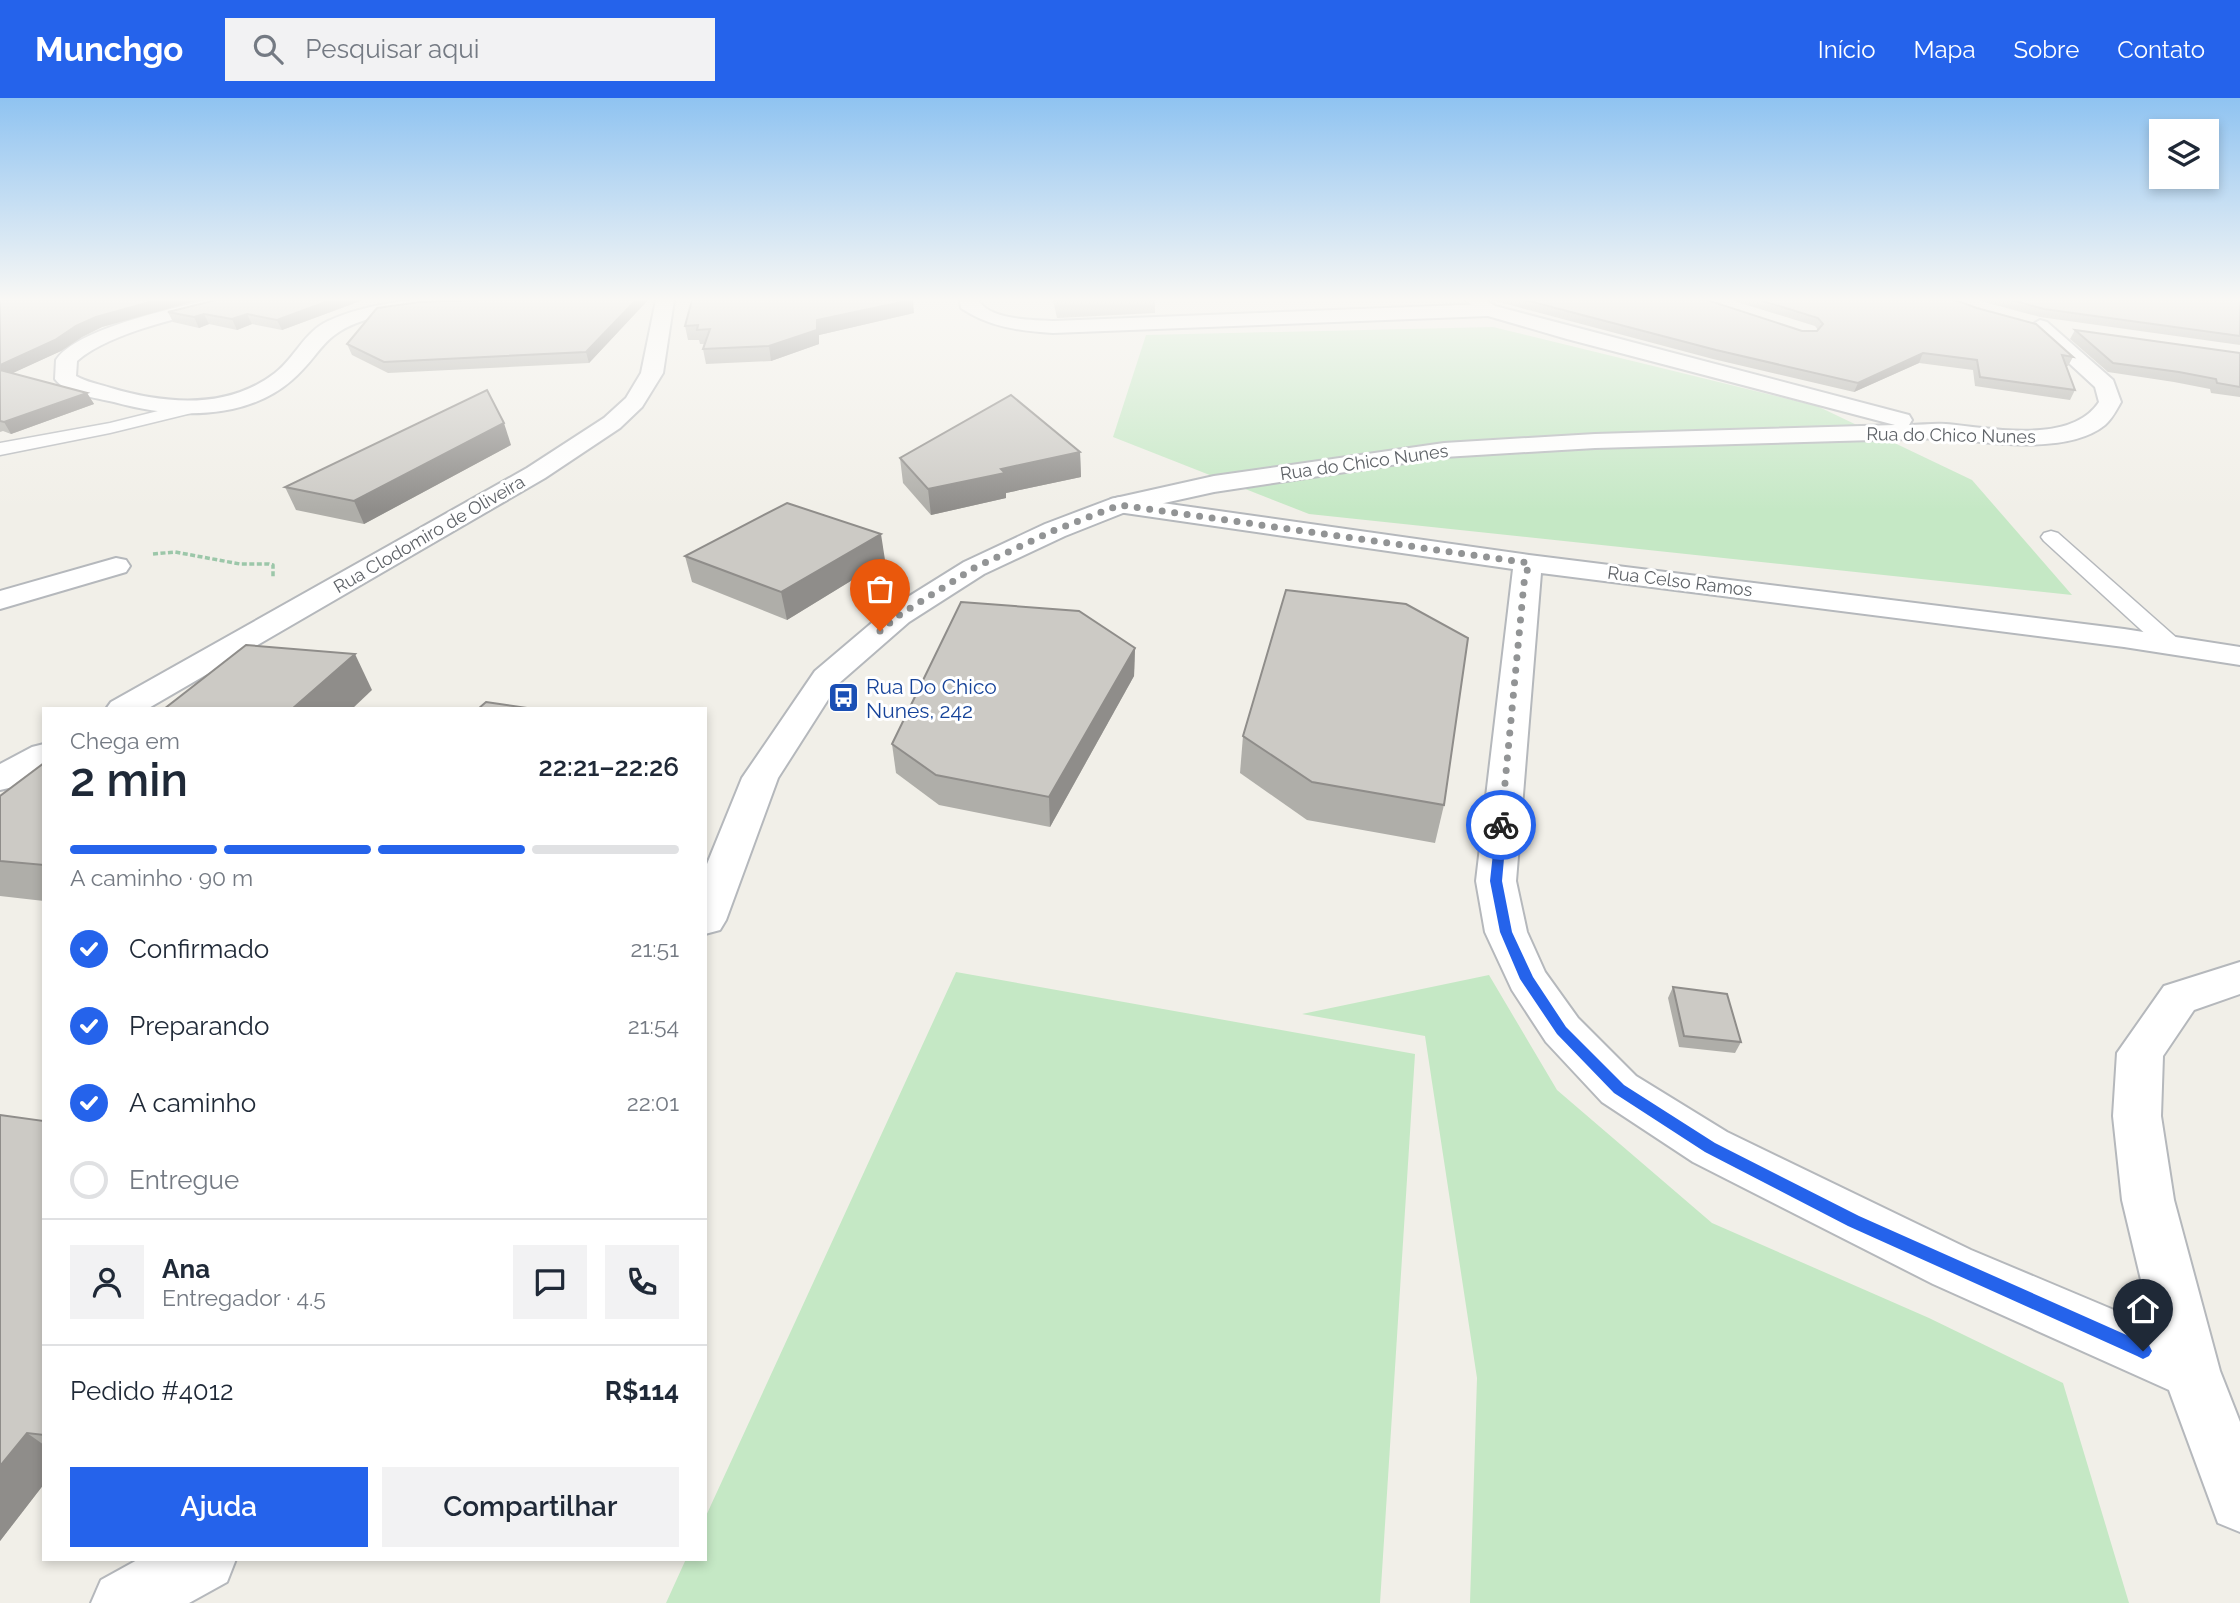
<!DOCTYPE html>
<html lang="pt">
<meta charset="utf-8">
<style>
body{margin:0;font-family:Raleway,sans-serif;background:#f2f2f3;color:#1f2937;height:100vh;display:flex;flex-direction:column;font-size:26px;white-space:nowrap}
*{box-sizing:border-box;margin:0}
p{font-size:23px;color:#747a83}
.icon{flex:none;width:38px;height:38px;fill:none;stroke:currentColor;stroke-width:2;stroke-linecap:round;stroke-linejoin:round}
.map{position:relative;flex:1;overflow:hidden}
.panel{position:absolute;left:42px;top:609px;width:665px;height:854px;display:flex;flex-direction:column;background:#fff;border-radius:0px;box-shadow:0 4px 10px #0003}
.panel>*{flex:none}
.controls{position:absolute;left:2149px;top:21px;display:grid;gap:14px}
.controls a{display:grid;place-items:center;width:70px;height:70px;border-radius:0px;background:#fff;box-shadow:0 4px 10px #0003;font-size:35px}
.pin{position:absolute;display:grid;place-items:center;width:60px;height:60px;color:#fff;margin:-72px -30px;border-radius:50% 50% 50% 0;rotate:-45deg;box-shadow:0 0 7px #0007}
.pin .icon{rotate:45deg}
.courier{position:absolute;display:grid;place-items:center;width:70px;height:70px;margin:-35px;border:5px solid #2563eb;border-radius:50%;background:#fff;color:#222;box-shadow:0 2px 9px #0007}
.head em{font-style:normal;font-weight:600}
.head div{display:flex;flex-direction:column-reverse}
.head{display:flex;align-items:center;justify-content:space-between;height:119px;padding:0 28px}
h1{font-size:46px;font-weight:600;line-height:52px}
.bar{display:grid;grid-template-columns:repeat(4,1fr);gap:10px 7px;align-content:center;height:84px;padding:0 28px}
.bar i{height:9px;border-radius:5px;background:#e0e1e3}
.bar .selected{background:#2563eb}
.bar p{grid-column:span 4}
.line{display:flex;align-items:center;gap:18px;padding:0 28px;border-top:2px solid #e0e1e3}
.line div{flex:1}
.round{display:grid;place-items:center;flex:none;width:74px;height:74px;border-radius:0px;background:#f2f2f3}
ol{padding:0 28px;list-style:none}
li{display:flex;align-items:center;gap:21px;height:77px}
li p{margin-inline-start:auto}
li .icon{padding:7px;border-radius:50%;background:#2563eb;color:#fff;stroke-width:4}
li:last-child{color:#747a83}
li i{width:38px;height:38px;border:4px solid #e0e1e3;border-radius:50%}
.primary-button{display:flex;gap:14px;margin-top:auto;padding:14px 28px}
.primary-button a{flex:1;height:80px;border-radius:0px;background:#2563eb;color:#fff;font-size:28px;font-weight:600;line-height:80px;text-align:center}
.primary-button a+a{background:#f2f2f3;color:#1f2937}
header{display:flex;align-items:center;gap:42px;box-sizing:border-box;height:98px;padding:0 35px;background:#2563eb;color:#fff}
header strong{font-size:33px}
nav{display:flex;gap:38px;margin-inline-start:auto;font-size:24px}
.search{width:490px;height:63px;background:#f2f2f3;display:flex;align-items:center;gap:18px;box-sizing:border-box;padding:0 24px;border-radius:0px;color:#747a83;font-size:26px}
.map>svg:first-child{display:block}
</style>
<header>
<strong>Munchgo</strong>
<div class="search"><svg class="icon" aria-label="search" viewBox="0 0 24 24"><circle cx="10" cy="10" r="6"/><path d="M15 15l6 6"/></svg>Pesquisar aqui</div>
<nav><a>Início</a><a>Mapa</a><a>Sobre</a><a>Contato</a></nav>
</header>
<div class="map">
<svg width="2240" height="1505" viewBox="0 0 2240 1505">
<rect width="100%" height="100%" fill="#f1efe8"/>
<g fill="#c5e8c5">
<path d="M1493,229l324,79 155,74 100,115 -763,-81 -196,-77 33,-102z"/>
<path d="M956,874l459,82 -35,549h-714l20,-44h19v-41z"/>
<path d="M1489,877l68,115 155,133 217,95 134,65 66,220h-659l7,-225 -52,-342 -123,-22z"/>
</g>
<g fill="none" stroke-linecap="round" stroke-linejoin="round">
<defs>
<g id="service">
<path d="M198,303l9,5 -3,4 -94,23 -110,22v-12l110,-20z"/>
<path d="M2051,433l7,2 121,107 4,5 -4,5 -8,2 -8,-2 -119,-109 -3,-4 3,-4z"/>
</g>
<g id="minor">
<path d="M207,202h29l-2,4c-45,12 -123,27 -157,57l-1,15c10,6 23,8 35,12 54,16 116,22 164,-15 20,-15 29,-41 53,-52 58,-27 143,-25 205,-21l-9,6c-52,2 -109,-1 -159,14 -44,14 -43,34 -73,60 -48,42 -121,38 -178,22 -18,-4 -48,-8 -59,-23l1,-19c20,-31 115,-51 151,-60z"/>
<path d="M960,202h18c12,20 53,20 75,21l435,-17 9,6 -9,6 -435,17c-33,-2 -64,-6 -92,-25z"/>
<path d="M1120,399l409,58 595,74 116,18v18l-116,-18 -583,-74 -25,308 11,51 18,40 33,46 58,58 91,56 244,118 181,76 -30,-126 -9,-84 4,-63 47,-67 76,-24v32l-46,16 -31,46 -2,60 13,84 46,171 20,51v110l-22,-9 -49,-133 -236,-106 -240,-122 -91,-60 -56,-60 -34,-52 -27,-58 -9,-51 37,-312 -402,-58 -4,-6 4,-6z"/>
<path d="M116,460l10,2 4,6 -4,6 -126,37v-18z"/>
</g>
<g id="tertiary">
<path d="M656,202h18l-11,73 -21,34 -22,21 -75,50 -398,231h-41l5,-7 416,-234 77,-50 22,-20 15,-25z"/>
<path d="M1466,202h20l9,6 414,109 3,5 -3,5c12,0 25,-2 37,-1 44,4 125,21 153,-22l-4,-15 -62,-57 -3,-4 10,-6 7,2 66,58 8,22c-4,7 -9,17 -16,23 -37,30 -116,18 -161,13l-349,10 -151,9 -230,35 -86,19 -63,25 -81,38 -75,48 -71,62 -60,94 -52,142 -6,10 -15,4v-65l37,-91 73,-107 72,-61 77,-48 81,-38 66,-25 103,-23 230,-33 151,-9 300,-9 -328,-86 -86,-25z"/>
<path d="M44,646v25l-31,18 -13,3v-26l32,-17z"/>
<path d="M139,1461h97l-9,23 -38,21h-98l10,-23z"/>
</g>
</defs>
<use href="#service" stroke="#b5b8bc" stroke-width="3"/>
<use href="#minor" stroke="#b5b8bc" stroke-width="4"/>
<use href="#tertiary" stroke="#b5b8bc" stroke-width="4"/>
<path stroke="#9cc7a9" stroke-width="3.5" stroke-dasharray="5 2.5" stroke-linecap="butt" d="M153,456l22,-2 65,12h29l4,1v13"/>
<use href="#service" fill="#fff" fill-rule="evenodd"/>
<use href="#minor" fill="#fff" fill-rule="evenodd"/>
<use href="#tertiary" fill="#fff" fill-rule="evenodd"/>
</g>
<g fill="#afaea9">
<path d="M0,202h199l-97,27 -20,10 -21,14 -49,22 75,20 7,11 -83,30 -8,-3 -3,1z"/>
<path d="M216,202h147l-81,30 -30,-6 -15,6 -28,-6 -10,4 -26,-6 -5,-10z"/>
<path d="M480,202h168l-59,63 -201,10 -36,-18 -5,-11z"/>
<path d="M1053,202h102v13l-98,5z"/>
<path d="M1491,202h216l95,31 16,-1 -3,-4 -84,-26h224l118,57 -5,9h-2l9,24 -5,10 -95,-14 -2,-16 -54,-7 -65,29 -141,-33z"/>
<path d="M1977,202h263v45l-200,-28z"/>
<path d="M914,215l-95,22v9l-48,17 -65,3 -3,-15 1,-5h-4l-1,-4h-11l-3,-14z"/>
<path d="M2075,232l165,23v44l-29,-4 -1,-4 -36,-7 -66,-10 -38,-33z"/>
<path d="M511,347l-147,79 -68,-14 -11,-23z"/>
<path d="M1080,354l1,25 -75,16v5l-75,17 -28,-32 -3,-25z"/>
<path d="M685,458l200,4 -98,60 -95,-38z"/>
<path d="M1135,550l-1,28 -84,151 -111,-22 -43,-32 -4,-29z"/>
<path d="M1243,638l201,69 -9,38 -128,-23 -67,-47z"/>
<path d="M44,665v138l-44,-5v-100z"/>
<path d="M1673,889l68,55 -6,11 -56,-6 -11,-49z"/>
<path d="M0,1017l44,6v363l-44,57z"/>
</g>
<g fill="#8f8d8a">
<path d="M157,202h42l-97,27 -20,10 -21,14 -61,28v-14l76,-39 20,-9z"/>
<path d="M331,202h32l-81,30 -5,-10z"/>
<path d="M636,202h12l-59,63 -3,-11z"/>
<path d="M913,202l1,13 -95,22v9l-48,17 -2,-15 48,-26z"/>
<path d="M204,216l5,10 -10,4 -5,-11z"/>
<path d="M247,216l5,10 -15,6 -5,-11z"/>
<path d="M1923,255l-4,10 -65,29 4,-9z"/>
<path d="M87,295l7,11 -83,30 -7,-12z"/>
<path d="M504,325l7,22 -147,79 -10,-23z"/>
<path d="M1080,354l1,25 -75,16v5l-75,17 -3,-26 73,-20z"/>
<path d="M881,436l4,26 -98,60 -6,-28z"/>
<path d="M1135,550l-1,28 -84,151 -1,-30z"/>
<path d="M355,556l17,36 -20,19h-60z"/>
<path d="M27,1335l17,12v39l-44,57v-75z"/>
</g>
<g fill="#cccac5" stroke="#8f8d8a" stroke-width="2">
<path d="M0,202h157l-61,17 -20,9 -21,14 -55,25z"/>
<path d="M216,202h115l-54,20 -30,-6 -15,5 -28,-5 -10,3 -26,-5z"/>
<path d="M480,202h156l-50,52 -202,10 -37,-18 30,-36 43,-6z"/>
<path d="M692,202h219l-94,20v10l-48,16 -66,3 7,-20 -13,1 1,-5 -13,1z"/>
<path d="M1525,202h182l95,31h15l6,-7 -5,-6 -58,-18h195l22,8 59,16 37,33 -11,-2 13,35 -95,-13 -3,-17 -54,-7 -65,30 -142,-33z"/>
<path d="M2012,202h228v36l-196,-27z"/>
<path d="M2075,232l165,23v34l-23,-4 -1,-4 -37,-7 -66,-9z"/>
<path d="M0,272l87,23 -83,29 -4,-1z"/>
<path d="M487,292l17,33 -150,78 -69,-14z"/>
<path d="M1011,297l69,57 -79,17 4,4 -77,16 -28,-31z"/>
<path d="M787,405l94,31 -100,58 -96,-36z"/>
<path d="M1286,492l120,14 62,34 -24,167 -132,-23 -69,-46z"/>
<path d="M961,504l118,9 56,37 -86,149 -113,-22 -44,-31z"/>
<path d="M246,547l109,9 -63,55h-128z"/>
<path d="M486,604l48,7h-56z"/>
<path d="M44,665v102l-44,-4v-65z"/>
<path d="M1673,889l54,7 14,48 -57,-6z"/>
<path d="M0,1017l44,6v314l-17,-2 -27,33z"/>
</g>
<linearGradient id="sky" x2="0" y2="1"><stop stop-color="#8fc3f1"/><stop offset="0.49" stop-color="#f9f8f5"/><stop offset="1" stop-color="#f9f8f5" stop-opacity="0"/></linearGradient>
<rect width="2240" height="412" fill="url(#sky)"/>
<path fill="#2563eb" d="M1501,723l6,4 -5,56 10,51 21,45 33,50 58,58 91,58 144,73 290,129 3,6 -3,5 -6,3 -6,-3 -289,-130 -143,-74 -91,-59 -57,-59 -37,-55 -20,-47 -10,-51 6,-56z"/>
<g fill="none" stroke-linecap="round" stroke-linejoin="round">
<path stroke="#929495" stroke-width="7" stroke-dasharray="0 12.6" d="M880,533l18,-15 76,-48 81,-38 65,-25 409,58 -5,20 -23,242"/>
</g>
<defs>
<symbol id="bus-square" viewBox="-11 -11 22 22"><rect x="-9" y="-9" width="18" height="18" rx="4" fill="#1a4fb4" stroke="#fff"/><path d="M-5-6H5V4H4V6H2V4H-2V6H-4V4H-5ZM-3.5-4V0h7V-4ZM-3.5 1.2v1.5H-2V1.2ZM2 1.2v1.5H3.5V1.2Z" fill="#fff"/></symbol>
</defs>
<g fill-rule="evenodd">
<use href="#bus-square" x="826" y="582" width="35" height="35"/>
</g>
<g text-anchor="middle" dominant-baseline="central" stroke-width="6" stroke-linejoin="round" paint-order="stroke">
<g font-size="18" fill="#5f6368" stroke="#fff">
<text transform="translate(1951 337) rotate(1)">Rua do Chico Nunes</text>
<text transform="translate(1364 364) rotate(-8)">Rua do Chico Nunes</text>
<text transform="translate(429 436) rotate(-30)">Rua Clodomiro de Oliveira</text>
<text transform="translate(1680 483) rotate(7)">Rua Celso Ramos</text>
</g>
<g font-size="21" fill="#164399" stroke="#fff" text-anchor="start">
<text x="866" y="588">Rua Do Chico<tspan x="866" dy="24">Nunes, 242</tspan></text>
</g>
</g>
</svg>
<div class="controls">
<a><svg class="icon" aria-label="layers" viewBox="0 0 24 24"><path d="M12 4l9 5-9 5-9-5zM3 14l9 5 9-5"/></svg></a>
</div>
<div class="pin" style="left:880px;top:533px;background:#ea580c"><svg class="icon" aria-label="bag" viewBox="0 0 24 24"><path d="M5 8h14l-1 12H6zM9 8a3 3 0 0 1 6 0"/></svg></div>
<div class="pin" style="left:2143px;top:1253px;background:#1f2937"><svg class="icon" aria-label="home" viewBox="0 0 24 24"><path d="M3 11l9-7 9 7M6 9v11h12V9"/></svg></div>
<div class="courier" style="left:1501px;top:727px"><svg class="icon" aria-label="bike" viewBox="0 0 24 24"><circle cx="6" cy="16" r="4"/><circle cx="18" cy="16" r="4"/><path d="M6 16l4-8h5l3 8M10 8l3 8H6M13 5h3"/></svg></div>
<section class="panel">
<div class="head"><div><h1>2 min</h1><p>Chega em</p></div><em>22:21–22:26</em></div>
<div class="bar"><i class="selected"></i><i class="selected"></i><i class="selected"></i><i></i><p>A caminho · 90 m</p></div>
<ol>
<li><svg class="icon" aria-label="check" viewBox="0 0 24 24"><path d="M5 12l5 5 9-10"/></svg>Confirmado<p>21:51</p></li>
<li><svg class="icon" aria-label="check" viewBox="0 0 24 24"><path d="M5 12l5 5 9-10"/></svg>Preparando<p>21:54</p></li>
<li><svg class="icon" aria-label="check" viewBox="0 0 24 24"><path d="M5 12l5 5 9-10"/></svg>A caminho<p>22:01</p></li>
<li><i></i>Entregue</li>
</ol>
<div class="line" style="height:126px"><a class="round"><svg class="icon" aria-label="person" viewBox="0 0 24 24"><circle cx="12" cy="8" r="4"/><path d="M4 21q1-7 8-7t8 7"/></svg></a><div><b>Ana</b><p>Entregador · 4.5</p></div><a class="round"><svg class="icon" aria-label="chat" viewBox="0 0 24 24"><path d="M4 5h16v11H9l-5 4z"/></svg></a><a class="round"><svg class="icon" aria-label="phone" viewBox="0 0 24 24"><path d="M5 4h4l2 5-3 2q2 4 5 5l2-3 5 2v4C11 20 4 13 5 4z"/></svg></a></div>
<div class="line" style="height:91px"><div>Pedido #4012</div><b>R$114</b></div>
<div class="primary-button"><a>Ajuda</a><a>Compartilhar</a></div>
</section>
</div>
